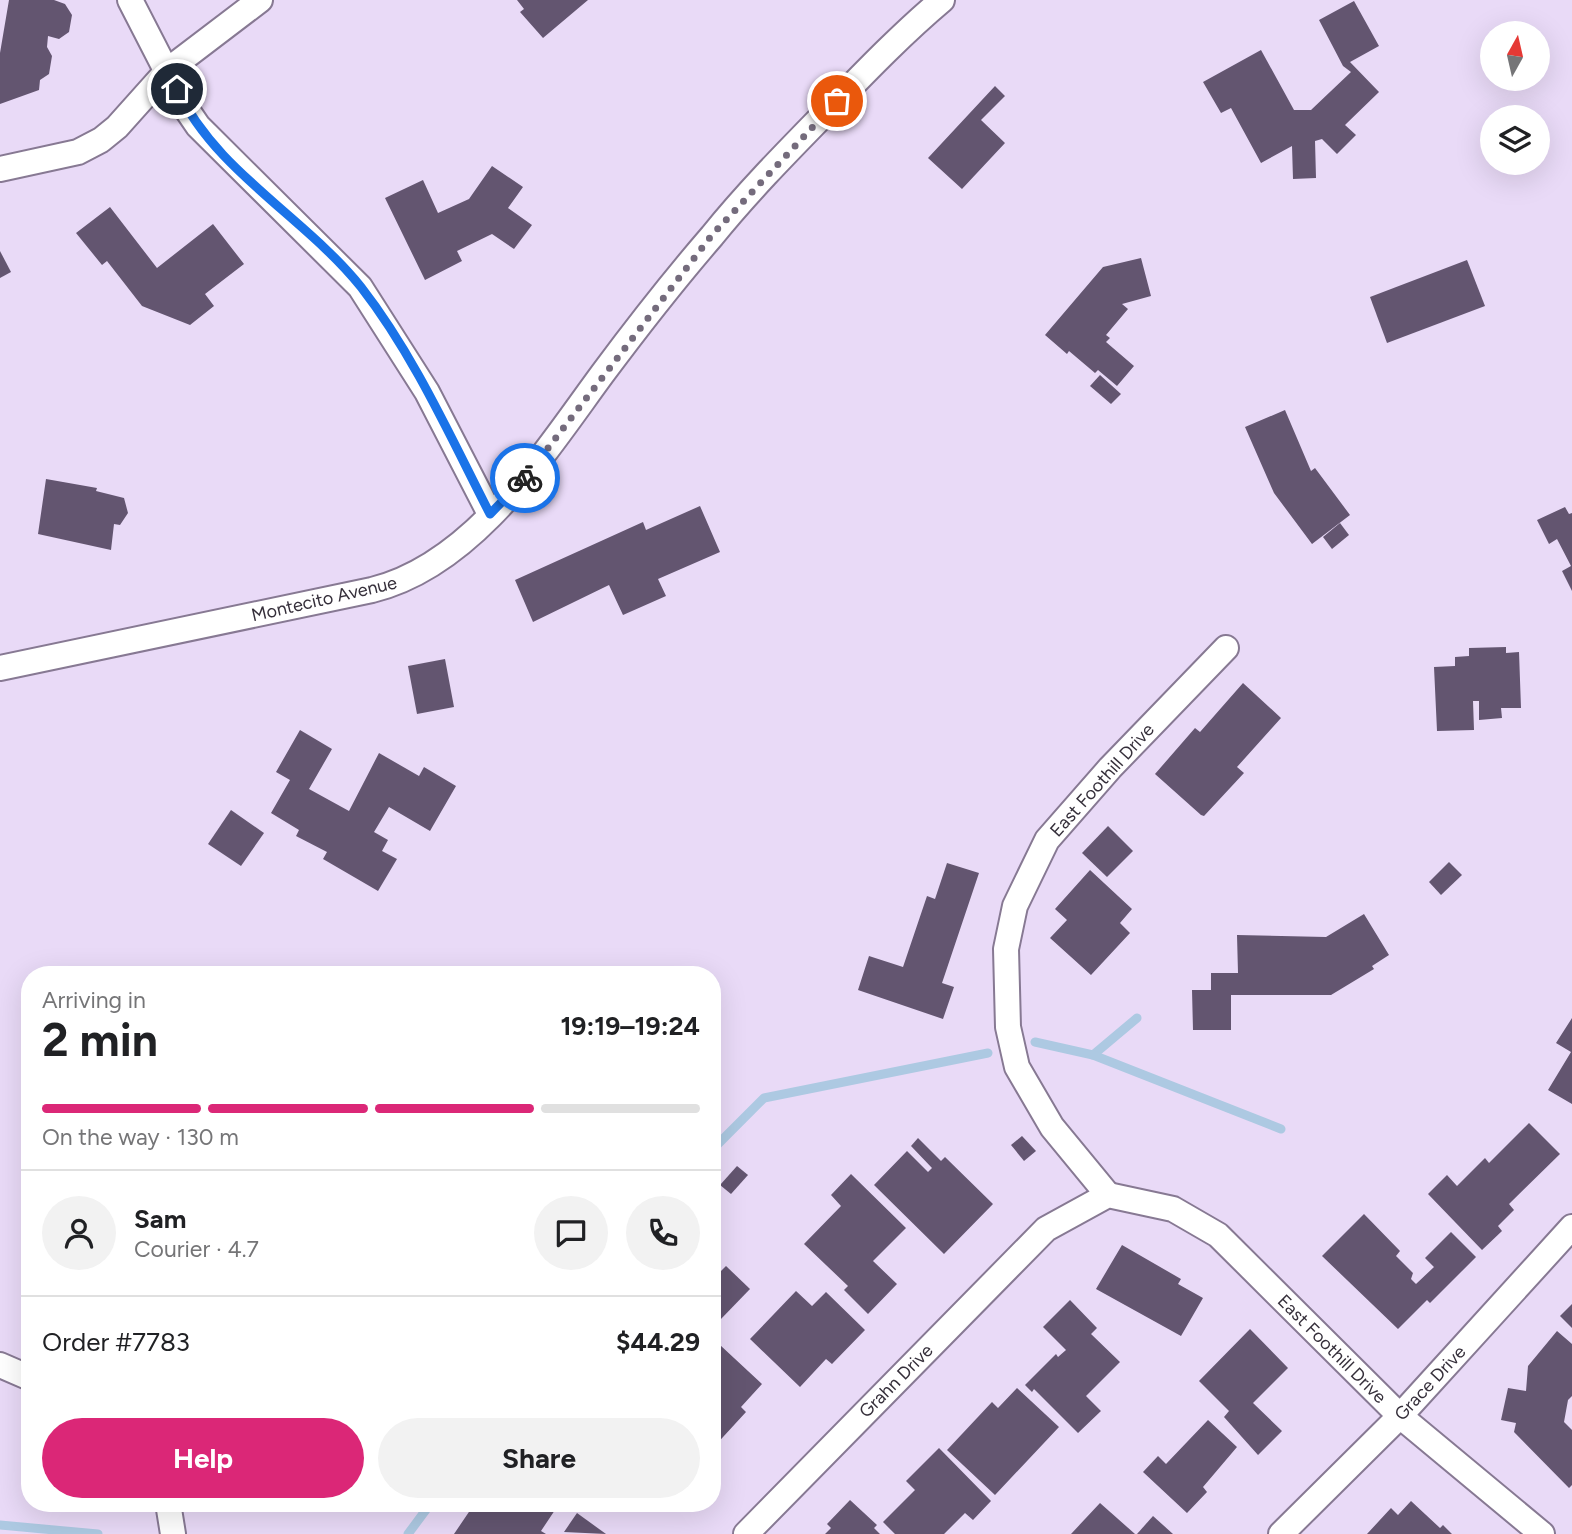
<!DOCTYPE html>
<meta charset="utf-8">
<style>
body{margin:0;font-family:Figtree,sans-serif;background:#f2f2f2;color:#202124;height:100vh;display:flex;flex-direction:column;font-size:26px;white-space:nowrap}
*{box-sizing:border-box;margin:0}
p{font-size:23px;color:#757577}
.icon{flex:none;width:38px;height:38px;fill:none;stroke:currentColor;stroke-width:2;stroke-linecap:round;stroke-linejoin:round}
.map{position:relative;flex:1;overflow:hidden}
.panel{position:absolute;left:21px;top:966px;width:700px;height:546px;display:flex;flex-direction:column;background:#fff;border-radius:28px;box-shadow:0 7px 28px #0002}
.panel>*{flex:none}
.needle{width:46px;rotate:8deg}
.fabs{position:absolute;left:1480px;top:21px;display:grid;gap:14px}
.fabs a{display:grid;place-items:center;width:70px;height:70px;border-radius:50%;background:#fff;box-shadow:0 7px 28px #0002;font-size:35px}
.pin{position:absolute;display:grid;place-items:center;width:60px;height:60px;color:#fff;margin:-30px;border:4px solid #fff;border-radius:50%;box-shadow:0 2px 7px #0007}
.courier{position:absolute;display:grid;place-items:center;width:70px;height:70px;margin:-35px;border:5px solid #1a73e8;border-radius:50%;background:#fff;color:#222;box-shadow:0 2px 9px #0007}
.head em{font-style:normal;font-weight:700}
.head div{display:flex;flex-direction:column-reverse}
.head{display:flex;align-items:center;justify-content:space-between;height:119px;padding:0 21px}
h1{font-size:46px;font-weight:700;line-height:52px}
.bar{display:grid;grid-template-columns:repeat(4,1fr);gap:10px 7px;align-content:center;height:84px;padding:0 21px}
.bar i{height:9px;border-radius:5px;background:#e0e0e0}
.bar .active{background:#db2777}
.bar p{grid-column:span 4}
.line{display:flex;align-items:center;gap:18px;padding:0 21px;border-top:2px solid #e0e0e0}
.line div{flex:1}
.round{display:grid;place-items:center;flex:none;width:74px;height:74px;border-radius:37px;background:#f2f2f2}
.button{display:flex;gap:14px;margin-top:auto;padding:14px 21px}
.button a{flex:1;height:80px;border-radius:42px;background:#db2777;color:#fff;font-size:28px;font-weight:700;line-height:80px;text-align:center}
.button a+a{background:#f2f2f2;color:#202124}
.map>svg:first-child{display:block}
</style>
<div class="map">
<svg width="1572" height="1534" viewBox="0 0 1572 1534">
<rect width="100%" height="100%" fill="#e9daf7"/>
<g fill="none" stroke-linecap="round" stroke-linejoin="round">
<g stroke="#adc9e2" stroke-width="9">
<path d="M1035,1042l58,13 44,-37"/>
<path d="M1093,1055l188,74"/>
<path d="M712,1150l52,-52 224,-45"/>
<path d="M0,1525l98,9"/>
<path d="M408,1534l23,-31"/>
</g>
</g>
<g fill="#635570">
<path d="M9,0h45l11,4 7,11 -3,17 -10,7 -11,-3 -1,11 5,9 -3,18 -9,6 -1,10 -39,14v-51z"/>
<path d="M517,0h71l-45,38 -23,-26 4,-3z"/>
<path d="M1354,1l25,45 -29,16 29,30 -34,33 11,10 -19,19 -15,-15 -7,2 1,37 -23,1 -1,-33 -31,17 -30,-55 -10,5 -18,-31 58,-32 33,60h17l40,-38 -8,-6 -24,-46z"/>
<path d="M995,86l10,10 -24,24 24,23 -43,46 -34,-31z"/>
<path d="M492,166l31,21 -15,21 24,17 -18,24 -22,-15 -35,17 5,10 -37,19 -40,-82 38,-18 15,33 31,-14z"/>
<path d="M110,207l47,61 56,-44 31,40 -39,30 9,12 -24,19 -48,-19 -35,-45 -5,4 -26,-32z"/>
<path d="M0,251l11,21 -11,6z"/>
<path d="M1141,258l10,38 -29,8 6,5 -22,26 4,3 -4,4 28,24 -17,20 -19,-16 -3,3 -26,-22 -2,3 -22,-19 58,-68z"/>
<path d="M1467,260l18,46 -98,37 -17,-46z"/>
<path d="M1100,375l21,19 -10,10 -21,-18z"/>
<path d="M1285,410l26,61 4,-3 35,47 -38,29 -38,-51 -29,-66z"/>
<path d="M46,479l51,9 -1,3 28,7 4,15 -8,12 -6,-1 -3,26 -73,-16z"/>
<path d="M700,506l20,46 -62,27 8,17 -43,19 -14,-30 -76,37 -18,-42 128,-58 3,8z"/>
<path d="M1565,507l4,7 3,-1v78l-10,-20 9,-5 -14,-27 -8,5 -12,-24z"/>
<path d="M1340,523l9,12 -17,14 -9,-12z"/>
<path d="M1506,647v6l13,-1 2,56h-20l1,10 -23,2v-19h-6l1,29 -37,1 -3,-64 21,-1v-9l14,-1v-8z"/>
<path d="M445,659l9,48 -37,7 -9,-48z"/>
<path d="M1243,683l38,35 -44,49 7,6 -40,43 -3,-1 -46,-41 40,-46 5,4z"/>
<path d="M300,730l32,19 -23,40 40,22 30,-58 40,23 5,-9 32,19 -26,45 -41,-24 -15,25 14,8 -6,11 15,8 -19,32 -55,-32 4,-7 -31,-16 3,-6 -28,-17 19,-33 -14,-8z"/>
<path d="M231,810l33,23 -23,33 -33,-22z"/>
<path d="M1108,826l25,25 -26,26 -25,-24z"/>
<path d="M1449,862l13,13 -21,20 -12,-13z"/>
<path d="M947,863l32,10 -37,110 12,4 -11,32 -85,-29 11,-34 34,11 24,-71 8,3z"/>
<path d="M1090,870l42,39 -12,14 10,10 -39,42 -41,-37 17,-18 -12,-11z"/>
<path d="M1364,914l25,41 -17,11 2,3 -43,26h-100v35h-38l-1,-40h19v-17h27l-1,-38 89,2z"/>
<path d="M1572,1018v86l-24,-14 23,-38 -15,-9z"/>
<path d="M1529,1123l31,31 -51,50 5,6 -16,16 4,5 -20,19 -54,-56 19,-19 10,11 28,-28 4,5z"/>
<path d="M1022,1136l14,15 -12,10 -13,-16z"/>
<path d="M918,1138l23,23 4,-4 48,47 -49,50 -70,-69 33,-34 21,21 4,-4 -21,-22z"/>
<path d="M737,1166l11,9 -17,19 -11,-9z"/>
<path d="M851,1174l55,54 -33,33 24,23 -29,30 -24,-24 4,-4 -44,-42 37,-38 -10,-11z"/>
<path d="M1364,1214l36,37 -4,5 17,17 -2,6 5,5 18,-17 -9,-9 26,-26 25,25 -46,46 -3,-3 -29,29 -76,-73z"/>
<path d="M1122,1245l59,34 -3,5 25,14 -22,38 -85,-47z"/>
<path d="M726,1266l24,23 -31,32 -7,-6v-35z"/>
<path d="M796,1291l16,15 14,-14 39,38 -33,34 -6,-5 -26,28 -50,-48z"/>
<path d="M1070,1300l27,28 -6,6 29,28 -34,34 15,15 -23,22 -44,-44 -2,3 -7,-7 31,-31 2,3 8,-7 -23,-23z"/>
<path d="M1572,1304v24l-12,-12z"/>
<path d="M1250,1329l38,39 -35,35 29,28 -24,24 -34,-38 5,-6 -30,-30z"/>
<path d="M1557,1331l15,13v52l-4,4 -4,22 8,8v55l-3,3 -55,-56 2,-9 -15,-3 7,-32 18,3 2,-25z"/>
<path d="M720,1345l42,39 -21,23 5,5 -34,37v-96z"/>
<path d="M1017,1388l42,39 -64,68 -48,-45 45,-48 6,6z"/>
<path d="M1208,1420l29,27 -34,40 4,5 -20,21 -44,-41 15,-16 8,8z"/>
<path d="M939,1448l52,53 -18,19 -8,-7 -21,21h-49l-12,-12 32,-32 -9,-9z"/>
<path d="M850,1500l27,25 -3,3 6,6h-55l6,-6 -4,-4z"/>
<path d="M1411,1501l29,27 3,-3 9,9h-85l24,-26 7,7z"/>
<path d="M475,1503h32l12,9 6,-9h27l5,4 -16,24 5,3h-92z"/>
<path d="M1100,1503l35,31h-64z"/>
<path d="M577,1513l29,21 -42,-2z"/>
<path d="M1153,1516l20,18h-36z"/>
</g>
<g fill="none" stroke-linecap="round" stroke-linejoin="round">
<defs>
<g id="street">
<path d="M130,0l55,107 13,19 162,161 67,105 63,122"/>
<path d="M0,169l78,-17 23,-12 16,-13 51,-57 92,-70"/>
<path d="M0,668l372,-78c102,-25 172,-137 231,-217 35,-47 71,-93 109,-137 38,-47 81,-90 123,-133 34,-35 69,-71 107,-103"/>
<path d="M1108,1195l-56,-68 -35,-60 -9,-40 -2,-78 9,-43 32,-66 63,-72 116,-120"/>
<path d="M0,1365l30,13"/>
<path d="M168,1503l5,31"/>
<path d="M746,1534l300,-305 62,-34 65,14 45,26 182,181 142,118"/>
<path d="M1281,1534l119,-118 172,-189"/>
</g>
</defs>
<use href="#street" stroke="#877993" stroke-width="28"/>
<use href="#street" stroke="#fff" stroke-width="24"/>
</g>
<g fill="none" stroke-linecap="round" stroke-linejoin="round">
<path stroke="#746b7c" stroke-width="7" stroke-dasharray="0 12.6" d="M525,478l187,-243 125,-134"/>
<path stroke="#1a73e8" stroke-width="9" d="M177,89c38,82 128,128 184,198 53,68 90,151 129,227l35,-36"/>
</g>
<g text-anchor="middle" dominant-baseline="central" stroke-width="7" stroke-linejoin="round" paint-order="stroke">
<g font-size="18" fill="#352f3a" stroke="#fff">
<text transform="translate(324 599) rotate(-13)">Montecito Avenue</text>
<text transform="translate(1102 780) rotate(-48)">East Foothill Drive</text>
<text transform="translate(1332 1349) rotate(45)">East Foothill Drive</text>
<text transform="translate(896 1381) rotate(-45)">Grahn Drive</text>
<text transform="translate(1430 1383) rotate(-47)">Grace Drive</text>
</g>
</g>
</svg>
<div class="fabs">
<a><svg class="needle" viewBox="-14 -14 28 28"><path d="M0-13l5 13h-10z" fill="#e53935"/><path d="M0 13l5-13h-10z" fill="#757577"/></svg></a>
<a><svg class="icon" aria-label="layers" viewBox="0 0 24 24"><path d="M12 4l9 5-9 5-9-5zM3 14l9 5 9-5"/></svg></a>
</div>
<div class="pin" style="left:837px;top:101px;background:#ea580c"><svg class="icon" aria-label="bag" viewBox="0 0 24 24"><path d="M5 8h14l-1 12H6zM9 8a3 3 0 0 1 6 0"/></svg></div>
<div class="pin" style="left:177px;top:89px;background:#1f2937"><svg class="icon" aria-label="home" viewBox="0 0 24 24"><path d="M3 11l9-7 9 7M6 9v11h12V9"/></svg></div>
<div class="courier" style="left:525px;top:478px"><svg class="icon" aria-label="bike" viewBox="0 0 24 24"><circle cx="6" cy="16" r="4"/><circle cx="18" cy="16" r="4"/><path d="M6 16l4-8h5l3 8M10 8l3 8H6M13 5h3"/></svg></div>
<section class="panel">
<div class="head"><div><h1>2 min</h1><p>Arriving in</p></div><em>19:19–19:24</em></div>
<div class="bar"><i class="active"></i><i class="active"></i><i class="active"></i><i></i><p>On the way · 130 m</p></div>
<div class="line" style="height:126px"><a class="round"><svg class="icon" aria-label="person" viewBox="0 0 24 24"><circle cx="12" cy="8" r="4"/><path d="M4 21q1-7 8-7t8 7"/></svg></a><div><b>Sam</b><p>Courier · 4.7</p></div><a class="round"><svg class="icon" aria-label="chat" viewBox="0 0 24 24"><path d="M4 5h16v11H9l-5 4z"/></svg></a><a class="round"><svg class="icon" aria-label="phone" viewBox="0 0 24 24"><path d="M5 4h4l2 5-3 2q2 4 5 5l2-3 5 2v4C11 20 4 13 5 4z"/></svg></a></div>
<div class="line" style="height:91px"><div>Order #7783</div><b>$44.29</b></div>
<div class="button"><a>Help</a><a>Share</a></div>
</section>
</div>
